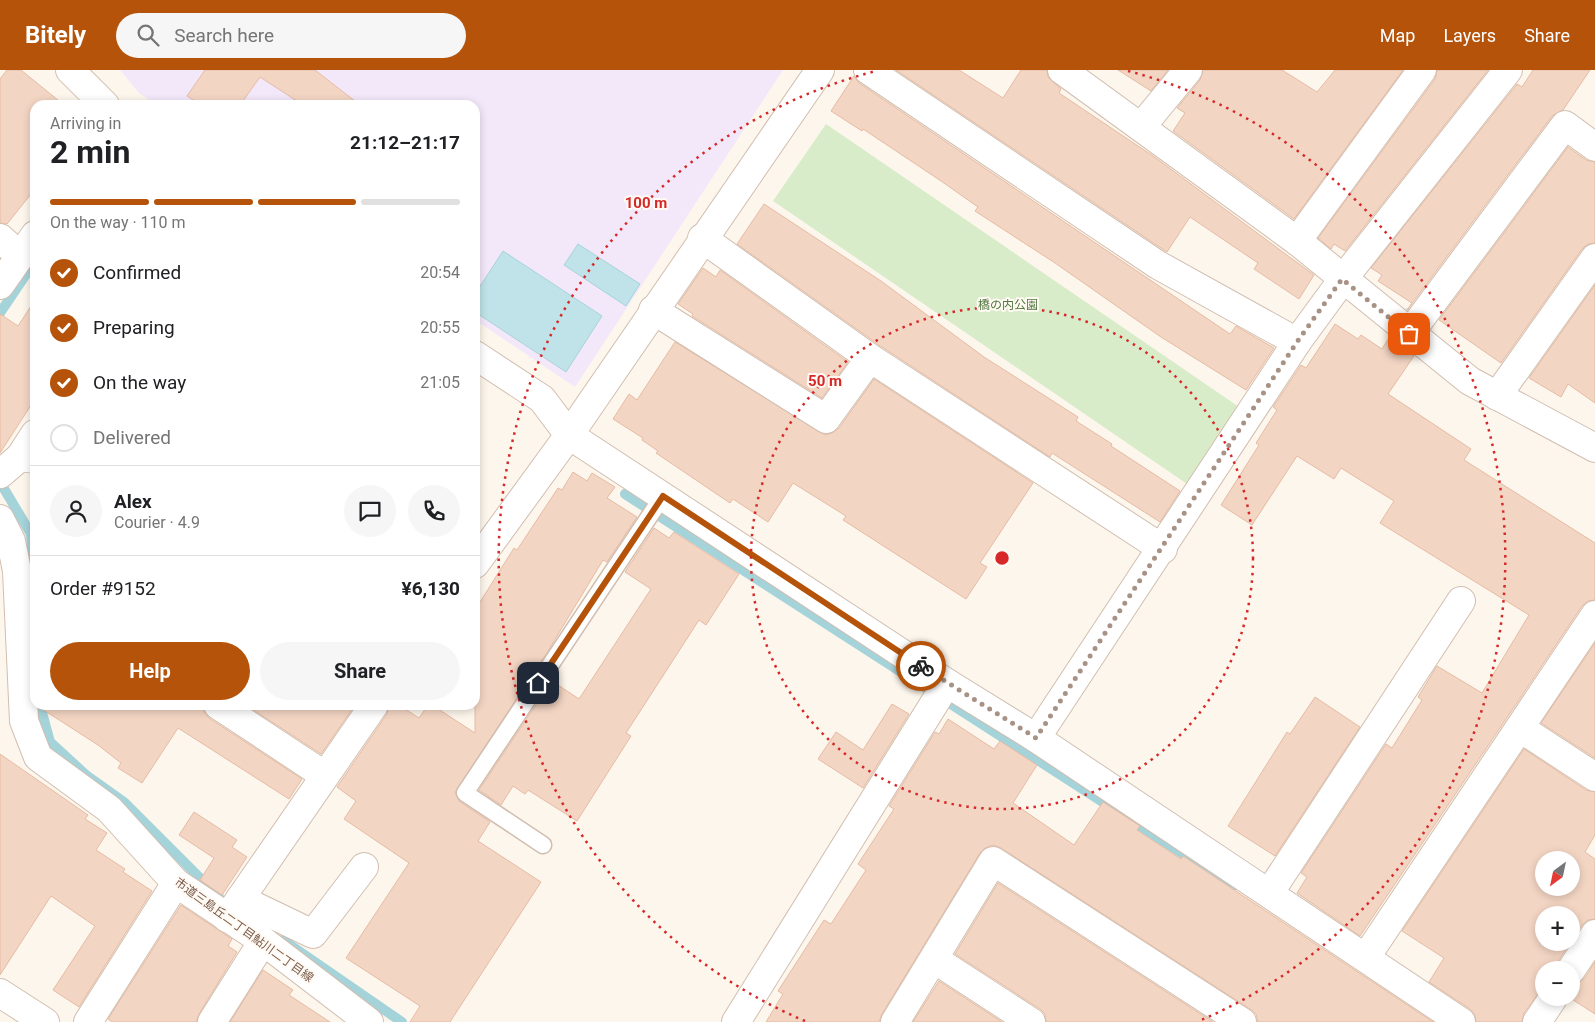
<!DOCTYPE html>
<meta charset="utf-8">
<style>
body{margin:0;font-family:Roboto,"Noto Sans JP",sans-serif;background:#f6f6f6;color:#202124;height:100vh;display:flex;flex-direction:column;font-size:19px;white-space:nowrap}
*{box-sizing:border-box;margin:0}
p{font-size:16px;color:#757577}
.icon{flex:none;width:28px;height:28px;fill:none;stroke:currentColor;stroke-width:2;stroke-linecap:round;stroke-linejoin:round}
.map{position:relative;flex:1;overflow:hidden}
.sheet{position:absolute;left:30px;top:30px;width:450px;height:610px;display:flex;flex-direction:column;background:#fff;border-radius:15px;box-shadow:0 2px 8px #0003}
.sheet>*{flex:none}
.needle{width:32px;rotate:213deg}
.buttons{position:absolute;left:1535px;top:781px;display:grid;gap:10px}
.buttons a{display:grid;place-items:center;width:45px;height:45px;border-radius:50%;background:#fff;box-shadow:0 2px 8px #0003;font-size:25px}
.pin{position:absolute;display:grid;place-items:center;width:42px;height:42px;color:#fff;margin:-21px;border-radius:10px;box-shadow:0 2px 8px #0006}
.courier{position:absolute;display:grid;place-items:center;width:50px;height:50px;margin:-25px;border:4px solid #b45309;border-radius:50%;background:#fff;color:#222;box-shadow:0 1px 6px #0007}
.headline em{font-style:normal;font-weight:700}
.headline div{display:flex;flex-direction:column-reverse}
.headline{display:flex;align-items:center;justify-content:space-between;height:85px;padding:0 20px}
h1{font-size:32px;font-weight:700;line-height:38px}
.bar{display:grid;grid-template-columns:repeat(4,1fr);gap:8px 5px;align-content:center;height:60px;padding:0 20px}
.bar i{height:6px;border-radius:4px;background:#e0e0e0}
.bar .on{background:#b45309}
.bar p{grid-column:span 4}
.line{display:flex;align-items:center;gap:12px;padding:0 20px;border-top:1px solid #e0e0e0}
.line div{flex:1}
.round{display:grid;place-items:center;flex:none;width:52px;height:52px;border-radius:26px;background:#f6f6f6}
ol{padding:0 20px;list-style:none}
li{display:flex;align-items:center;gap:15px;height:55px}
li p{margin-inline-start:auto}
li .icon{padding:5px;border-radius:50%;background:#b45309;color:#fff;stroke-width:4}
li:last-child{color:#757577}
li i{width:28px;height:28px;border:2px solid #e0e0e0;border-radius:50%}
.primary-button{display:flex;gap:10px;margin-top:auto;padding:10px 20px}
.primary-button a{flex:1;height:58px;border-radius:30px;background:#b45309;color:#fff;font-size:20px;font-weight:700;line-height:58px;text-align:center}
.primary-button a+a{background:#f6f6f6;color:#202124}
header{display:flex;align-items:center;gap:30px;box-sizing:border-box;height:70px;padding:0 25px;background:#b45309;color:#fff}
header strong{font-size:24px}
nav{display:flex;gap:28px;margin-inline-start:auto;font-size:18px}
.search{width:350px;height:45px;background:#f6f6f6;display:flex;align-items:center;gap:12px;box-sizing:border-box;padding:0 18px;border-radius:28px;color:#757577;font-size:19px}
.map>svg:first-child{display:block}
</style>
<header>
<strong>Bitely</strong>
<div class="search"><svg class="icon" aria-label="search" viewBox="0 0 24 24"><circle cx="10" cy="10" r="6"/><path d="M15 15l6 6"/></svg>Search here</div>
<nav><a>Map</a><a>Layers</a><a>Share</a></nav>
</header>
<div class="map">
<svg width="1595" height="952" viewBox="0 0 1595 952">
<rect width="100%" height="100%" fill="#fdf6ec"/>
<path fill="#f3e8fa" d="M120,0h663l-208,317 -100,-67v-215h-318l-18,-12z"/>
<path fill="#d8ecc9" d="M826,54l416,285 -52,77 -417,-285z"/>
<g fill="#bfe3e8" stroke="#a5d3da">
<path d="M578,174l62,40 -14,22 -62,-41z"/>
<path d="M503,181l99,65 -36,56 -91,-60v-18z"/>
</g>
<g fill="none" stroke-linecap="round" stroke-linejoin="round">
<g stroke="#a5d3da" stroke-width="10">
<path d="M0,243l35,-52"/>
<path d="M0,412l31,52 4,53"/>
<path d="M625,424l608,392"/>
<path d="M40,635l10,37 36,33 38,27 95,95"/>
<path d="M283,870l119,82"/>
</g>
</g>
<g fill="#f3d5c3" stroke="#e6bba3" fill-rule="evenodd">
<path d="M7,0h14l43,35h-29v84l-28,35 -7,-1v-144z"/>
<path d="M205,0h110l45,35h-57l-43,-28 -20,28h-39l-14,-9z"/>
<path d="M896,0h63l44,28 18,-28h26l1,7 13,12 -2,4 94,63 161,119 -15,24 -45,-30 4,-6 -68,-46 -23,35z"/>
<path d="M1118,0h50l-17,21z"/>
<path d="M1203,0h79l35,22 18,-22h68l-109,149 -121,-88 12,-18 -8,-5 23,-28z"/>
<path d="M1437,0h51l-143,181 -11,-7 -3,5 -13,-11 117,-159z"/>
<path d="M1533,0h57l-27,40 -11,6 -145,194 5,-7 -34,-22 4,-6 -11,-7 146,-184 5,3z"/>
<path d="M854,6l5,7 371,251 6,-8 38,22 -28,42 -85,-53 -106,-74 -80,-52 3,-4 -37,-26 -78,-52 -1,2 -31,-20z"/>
<path d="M1568,77l18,13 9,2v81l-7,1 -6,5 -81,114 -62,-43z"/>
<path d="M764,134l117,77 103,76 94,60 -2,4 36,23 -1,2 69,45 -20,31 -108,-69 -2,4 -171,-112 -142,-101z"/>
<path d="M703,198l13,9 4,-7 128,92 -26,36 -130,-82 1,-2 -15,-10z"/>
<path d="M1595,215v118l-27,-19 -7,13 -32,-19z"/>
<path d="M35,230v99l-35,54v-139l18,12z"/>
<path d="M1335,254l23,15 3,-4 21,14 8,-13 9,10 15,10 -26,38 83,55 -7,11 131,83v57l-7,1 -6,5 -222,330 -63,-43 10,-16 -6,-4 85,-129 6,4 30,-48 -4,-3 19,-31 45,27 47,-78 -149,-92 14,-22 -53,-33 -7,11 -37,-23 -45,69 -31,-20 38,-60 -3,-2 21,-33 -4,-3 28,-42 5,3z"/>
<path d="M675,272l150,93 7,-2 7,-5 35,-49 159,104 -53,80 7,4 -21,32 -123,-79 3,-4 -53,-33 -25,39 -35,-23 -3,4 -74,-50 2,-2 -16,-11 1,-2 -30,-19 16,-25 8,6z"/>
<path d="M573,402l14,9 5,-8 23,14 -8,11 30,19 -30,45 -4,-2 -55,91 -93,141 4,9 31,21 -12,19 63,41 -91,140h-40l10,-16 -74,-48 63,-95 -65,-44 12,-18 -19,-14 50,-73 2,-9h10l20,13 9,-13h4l43,28v-123l39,-62 3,2 41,-62 4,2z"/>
<path d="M654,458l15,10 5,-6 65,42 -33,51 -7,-5 -73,113 5,3 -54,85 -49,-31 -3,4 -12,-8 -12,19 -22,-15 73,-109 27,18 72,-110 -26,-17z"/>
<path d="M1595,573v115l-54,-35z"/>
<path d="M1315,627l45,30 -85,129 -47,-30 59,-94 3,2z"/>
<path d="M892,634l17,10 -46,74 -45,-29 18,-27 27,18z"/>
<path d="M39,635h164l1,7 5,6 93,61 -13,20 -111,-71 -36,55 -24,-15 3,-5 -23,-18 -59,-38z"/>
<path d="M246,635h109l-34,49z"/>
<path d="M948,649l46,30 6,-8 37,24 -24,38 61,42 29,-43 37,24 -3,4 44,29 2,-3 250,166h-175l-2,-8 -6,-5 -249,-161 -8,-3 -8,3 -5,5 -98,161 -3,8h-113l17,-28 -5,-3 46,-71 7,4 35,-54 -8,-6 36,-55 -5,-3 46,-74 4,2z"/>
<path d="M1524,679l62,41 9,2v43l-10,17 10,7v60l-7,1 -6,5 -11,16v-26h-27v27h27l-13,19 -2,9h-12v16l-20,27 -2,9h-46l-1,-7 -5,-6 -41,-27 15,-24 -42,-27zM1544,790h27v28h-27z"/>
<path d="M0,684l88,61 -3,4 22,14 -11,17 29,19 -2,3 29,19 -73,116 -26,-17 42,-64 -44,-30 -51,79z"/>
<path d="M194,742l43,28 -5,7 15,10 -25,38 -22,-15 14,-22 -35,-23z"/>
<path d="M998,813l215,139h-167l-1,-8 -5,-5 -85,-55z"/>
<path d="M181,835l51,34 -4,7 9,6 -38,62 -3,8h-84l-4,-3z"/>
<path d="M1595,892v52l-25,-16 1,-13 13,-6z"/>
<path d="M263,900l30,20 -4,5 41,27h-100z"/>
<path d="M939,911l63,41h-89z"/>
</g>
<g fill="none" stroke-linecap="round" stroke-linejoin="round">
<defs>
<path id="service" d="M543,775l-78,-52 198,-297"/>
<g id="minor">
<path d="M70,0l35,35"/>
<path d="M868,0l290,195 139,77"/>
<path d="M1062,0l235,171 173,140 125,67"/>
<path d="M1141,57l47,-57"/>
<path d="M0,168l20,18"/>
<path d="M702,168l168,120 293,191"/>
<path d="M1297,171l125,-171"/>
<path d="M0,215l35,-50"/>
<path d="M653,240l173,109 44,-61"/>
<path d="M1409,264l156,-209 30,22"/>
<path d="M475,285l67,44 27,36 378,248 89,55 425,284"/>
<path d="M1497,326l98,-138"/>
<path d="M20,387l15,-23"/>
<path d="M0,404l20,-17 15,2"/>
<path d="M0,449l11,22 6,30 7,150 14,36 71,52 67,74 87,58 106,81"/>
<path d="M475,494l94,-129 251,-365"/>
<path d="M218,635l106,70"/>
<path d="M1520,658l75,49"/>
<path d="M1036,668l261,-396 46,-63 165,-209"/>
<path d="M1270,822l191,-291"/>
<path d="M240,829l73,35 51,-67"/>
<path d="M227,848l147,-213"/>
<path d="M1366,887l229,-342"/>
<path d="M934,889l97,63"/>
<path d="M1571,900l24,-36"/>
<path d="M0,923l45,29"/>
<path d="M88,952l88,-139"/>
<path d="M212,952l51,-81"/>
<path d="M736,952l211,-339"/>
<path d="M895,952l98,-161 249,161"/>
<path d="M1537,952l16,-24"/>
</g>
</defs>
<use href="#service" stroke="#d1beb0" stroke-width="19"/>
<use href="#minor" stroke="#d1beb0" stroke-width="30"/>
<use href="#service" stroke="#fff" stroke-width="16"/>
<use href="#minor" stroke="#fff" stroke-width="28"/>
</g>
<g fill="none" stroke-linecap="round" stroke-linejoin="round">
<path stroke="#a89285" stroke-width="5" stroke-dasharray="0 9" d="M921,596l115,72 261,-396 45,-63 67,55"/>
<path stroke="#b45309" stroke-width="6" d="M538,613l125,-187 258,170"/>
</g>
<g fill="none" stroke="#d62828" stroke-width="2.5" stroke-dasharray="2.5 5">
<circle cx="1002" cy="488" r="251"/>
<path d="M805 951A503 503 0 0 1 876 1M1128 1A503 503 0 0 1 1199 951"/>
</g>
<g text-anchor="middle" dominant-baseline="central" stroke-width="4" stroke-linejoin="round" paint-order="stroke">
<g font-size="12" fill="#537a41" stroke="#fffaf3">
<text x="1008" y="235">橋の内公園</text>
</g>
<g font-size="12" fill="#7a5c4d" stroke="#fffaf3">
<text transform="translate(244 860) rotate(36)">市道三島丘二丁目鮎川二丁目線</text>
</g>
</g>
<circle cx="1002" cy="488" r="8" fill="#d62828" stroke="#fffaf3" stroke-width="2.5"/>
<g font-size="15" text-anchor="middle" font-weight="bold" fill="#d62828" stroke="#fffaf3" stroke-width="4" stroke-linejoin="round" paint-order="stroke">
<text x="646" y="138">100 m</text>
<text x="825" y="316">50 m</text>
</g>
</svg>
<div class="buttons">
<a><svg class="needle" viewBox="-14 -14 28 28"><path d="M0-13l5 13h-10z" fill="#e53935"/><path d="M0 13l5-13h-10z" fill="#757577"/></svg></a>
<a>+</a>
<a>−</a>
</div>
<div class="pin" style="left:1409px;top:264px;background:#ea580c"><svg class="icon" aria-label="bag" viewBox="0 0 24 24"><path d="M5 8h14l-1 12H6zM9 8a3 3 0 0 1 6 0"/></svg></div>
<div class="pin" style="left:538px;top:613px;background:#1f2937"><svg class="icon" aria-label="home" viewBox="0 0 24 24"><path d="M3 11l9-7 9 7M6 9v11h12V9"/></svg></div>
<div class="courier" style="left:921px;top:596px"><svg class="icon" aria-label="bike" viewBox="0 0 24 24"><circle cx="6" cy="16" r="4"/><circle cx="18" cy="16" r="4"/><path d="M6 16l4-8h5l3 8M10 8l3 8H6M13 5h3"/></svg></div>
<section class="sheet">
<div class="headline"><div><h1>2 min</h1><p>Arriving in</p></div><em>21:12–21:17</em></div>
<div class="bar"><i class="on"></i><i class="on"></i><i class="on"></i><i></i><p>On the way · 110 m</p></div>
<ol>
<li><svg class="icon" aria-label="check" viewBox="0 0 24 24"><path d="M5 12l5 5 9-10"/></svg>Confirmed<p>20:54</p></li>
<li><svg class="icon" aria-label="check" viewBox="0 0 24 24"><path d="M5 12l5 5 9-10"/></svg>Preparing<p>20:55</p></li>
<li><svg class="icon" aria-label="check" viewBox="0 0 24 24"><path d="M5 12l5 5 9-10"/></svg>On the way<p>21:05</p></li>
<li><i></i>Delivered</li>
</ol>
<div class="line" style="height:90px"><a class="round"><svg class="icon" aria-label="person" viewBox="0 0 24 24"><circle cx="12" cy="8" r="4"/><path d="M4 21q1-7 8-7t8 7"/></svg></a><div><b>Alex</b><p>Courier · 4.9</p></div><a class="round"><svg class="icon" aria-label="chat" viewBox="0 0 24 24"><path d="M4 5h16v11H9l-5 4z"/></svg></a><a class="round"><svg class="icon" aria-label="phone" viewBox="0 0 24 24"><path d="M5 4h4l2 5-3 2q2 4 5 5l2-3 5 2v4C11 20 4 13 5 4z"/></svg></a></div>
<div class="line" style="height:65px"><div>Order #9152</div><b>¥6,130</b></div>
<div class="primary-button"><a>Help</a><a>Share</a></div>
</section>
</div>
